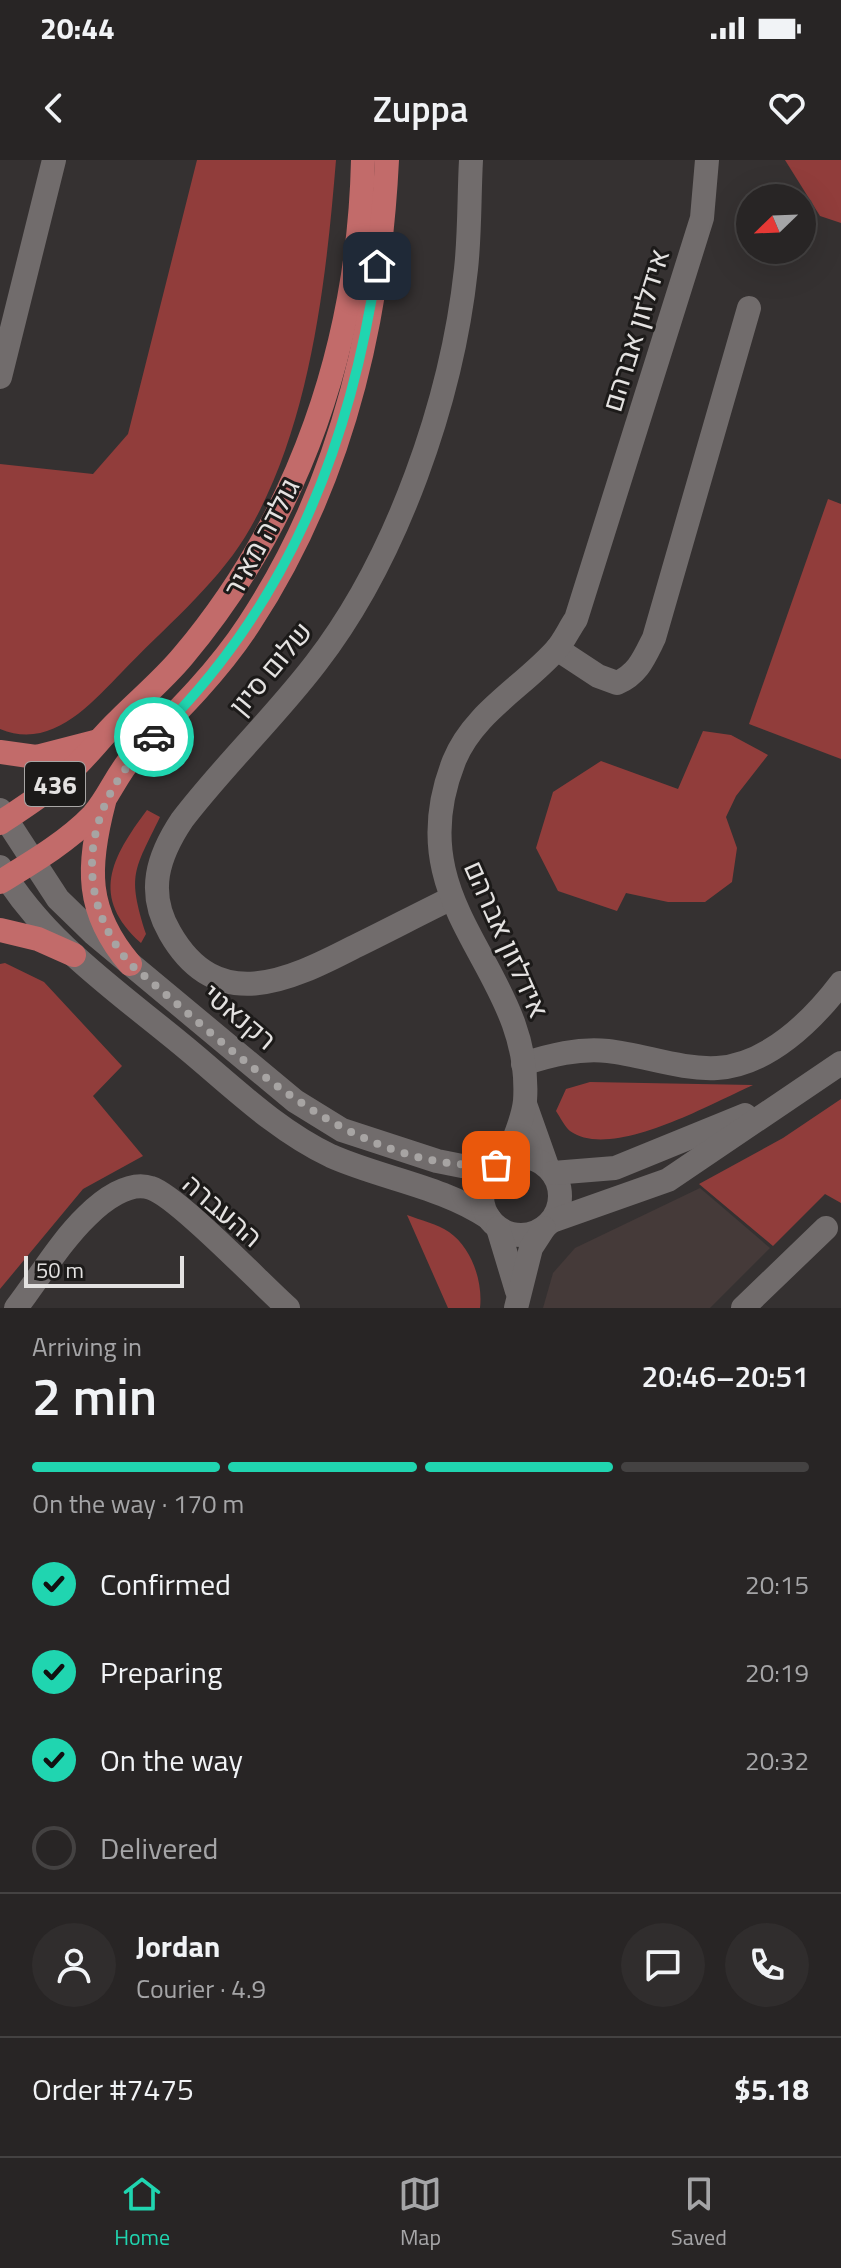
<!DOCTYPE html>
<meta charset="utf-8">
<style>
body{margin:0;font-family:"Titillium Web",Heebo,sans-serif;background:#302d2d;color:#f1f3f6;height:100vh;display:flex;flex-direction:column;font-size:30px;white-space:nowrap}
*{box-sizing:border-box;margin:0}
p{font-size:26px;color:#a5a5a7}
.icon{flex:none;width:44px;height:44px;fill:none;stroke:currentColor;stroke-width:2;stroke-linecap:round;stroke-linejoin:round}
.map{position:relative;height:1148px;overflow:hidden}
.panel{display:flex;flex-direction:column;background:#282525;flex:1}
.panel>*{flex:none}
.needle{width:52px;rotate:247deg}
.fabs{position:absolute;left:736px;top:24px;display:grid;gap:16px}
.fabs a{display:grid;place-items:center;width:80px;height:80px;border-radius:50%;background:#282525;box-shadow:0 8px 32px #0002,0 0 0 2px #444242;font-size:40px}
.scale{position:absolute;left:24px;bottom:20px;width:160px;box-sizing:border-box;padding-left:8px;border:4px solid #e4e2e1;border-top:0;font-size:22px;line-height:28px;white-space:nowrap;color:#e4e2e1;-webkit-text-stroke:6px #1c1a19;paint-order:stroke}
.pin{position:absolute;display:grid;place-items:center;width:68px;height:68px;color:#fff;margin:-34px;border-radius:16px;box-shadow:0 4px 12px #0006}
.courier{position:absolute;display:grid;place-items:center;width:80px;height:80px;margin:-40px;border:6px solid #20d5b0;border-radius:50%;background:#fff;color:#222;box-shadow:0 2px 10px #0007}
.overview em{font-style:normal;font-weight:600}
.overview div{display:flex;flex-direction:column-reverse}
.overview{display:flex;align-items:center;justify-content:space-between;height:136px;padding:0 32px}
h1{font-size:52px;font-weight:600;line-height:60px}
.bar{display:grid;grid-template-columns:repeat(4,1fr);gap:12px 8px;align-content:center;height:96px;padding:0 32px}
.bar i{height:10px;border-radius:6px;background:#444242}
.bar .selected{background:#20d5b0}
.bar p{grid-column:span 4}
.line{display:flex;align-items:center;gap:20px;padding:0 32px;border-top:2px solid #444242}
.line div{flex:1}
.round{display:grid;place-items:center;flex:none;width:84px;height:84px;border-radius:42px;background:#302d2d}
ol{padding:0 32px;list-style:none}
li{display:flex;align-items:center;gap:24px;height:88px}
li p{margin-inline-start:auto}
li .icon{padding:8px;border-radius:50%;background:#20d5b0;color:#111;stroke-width:4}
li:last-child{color:#a5a5a7}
li i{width:44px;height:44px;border:4px solid #444242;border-radius:50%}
.status{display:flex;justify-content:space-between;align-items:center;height:56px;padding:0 40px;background:#282525;direction:ltr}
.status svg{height:22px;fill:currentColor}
header{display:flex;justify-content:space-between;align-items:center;height:104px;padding:0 32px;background:#282525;font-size:36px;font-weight:600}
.tabs{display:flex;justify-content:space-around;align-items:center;height:112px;border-top:2px solid #444242;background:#282525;font-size:22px;color:#a5a5a7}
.tabs a{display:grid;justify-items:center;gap:4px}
.tabs .selected{color:#20d5b0}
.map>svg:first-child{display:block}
</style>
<div class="status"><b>20:44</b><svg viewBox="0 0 49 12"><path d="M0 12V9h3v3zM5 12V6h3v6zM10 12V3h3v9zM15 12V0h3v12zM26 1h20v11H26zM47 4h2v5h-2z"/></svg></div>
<header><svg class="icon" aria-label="back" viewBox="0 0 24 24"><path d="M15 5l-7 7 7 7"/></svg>Zuppa<svg class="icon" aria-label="heart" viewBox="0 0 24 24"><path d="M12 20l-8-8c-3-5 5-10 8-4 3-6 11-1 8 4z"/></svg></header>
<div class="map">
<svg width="841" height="1148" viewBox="0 0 841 1148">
<rect width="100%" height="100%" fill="#353131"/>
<path fill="#453a39" d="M700,1028l70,60 -60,60h-167l10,-35 22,-25z"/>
<g fill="#913d3b">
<path d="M197,0h139c-10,122 -26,270 -91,377 -31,50 -82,92 -123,135 -33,34 -71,78 -122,57v-265l93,10 35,-40z"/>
<path d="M785,0h56v63l-21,-7z"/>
<path d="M828,339l13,5v255l-92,-35z"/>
<path d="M703,571l28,4 37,20 -32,41 -10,21 11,31 -5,34 -27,20h-37l-42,-9 -9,18 -59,-20 -22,-43 17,-56 48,-31 77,28z"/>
<path d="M147,650l13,7c-26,54 -33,57 -14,117l-5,9c-51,-46 -30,-85 6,-133z"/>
<path d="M5,803l39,19 78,84 -29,30 50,60 -60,33 -83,100v-325z"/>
<path d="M590,922l163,3c-41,18 -142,76 -183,46 -5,-4 -10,-14 -14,-20l10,-22z"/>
<path d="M841,939v104l-16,-9 -52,52 -74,-62 84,-46z"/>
<path d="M407,1055c13,5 31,9 42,17 23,16 34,50 31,76h-32z"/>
</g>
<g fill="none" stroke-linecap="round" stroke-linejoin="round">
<g stroke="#716c6c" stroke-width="24">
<path d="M0,217l54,-217"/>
<path d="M557,489l41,27 19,7c21,-9 27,-25 37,-45l95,-330"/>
<path d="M452,738c-33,16 -65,33 -98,49 -66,34 -137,68 -184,-14 -24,-41 -12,-77 12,-113 42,-55 92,-102 134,-157 81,-105 136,-263 150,-394 4,-36 3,-73 5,-109"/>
<path d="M523,904c28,-9 55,-16 85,-13 36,4 73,19 109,17 51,-3 96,-48 124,-85"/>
<path d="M525,944l22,62"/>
<path d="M506,999c7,-18 17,-38 19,-58 9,-133 -130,-191 -71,-340 19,-48 69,-74 102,-111 8,-9 13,-21 20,-31l126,-401 5,-58"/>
<path d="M16,1148c23,-30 44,-66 71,-92 15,-15 42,-36 64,-28 26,8 111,97 137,120"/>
<path d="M743,1148l83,-80"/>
</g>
<g stroke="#716c6c" stroke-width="24">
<path d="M0,650l58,89 35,34 202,168 47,29 95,31 25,5 34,-1"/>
<path d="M0,707c44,75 120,126 186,181 46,38 90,82 145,108 52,23 110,30 158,62"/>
<circle cx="521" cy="1036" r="39"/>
<path d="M553,1013l62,-5 130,-53"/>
<path d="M552,1061l116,-41 173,-117"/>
<path d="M498,1068l19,63"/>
<path d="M516,1148l15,-60 13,-20"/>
</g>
<g stroke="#c26b6a" stroke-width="24">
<path d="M0,592l36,5 62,-16"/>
<path d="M104,642c-17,65 -19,109 26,162"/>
<path d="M0,663c27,-18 55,-36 77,-58 15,-15 27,-31 42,-45 21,-21 45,-41 64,-64 117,-139 176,-314 180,-496"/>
<path d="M0,722c31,-19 67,-40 93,-67 16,-18 24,-42 41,-60 41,-41 83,-82 115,-131 91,-138 130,-300 138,-464"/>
<path d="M0,770l38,9 36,16"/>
</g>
</g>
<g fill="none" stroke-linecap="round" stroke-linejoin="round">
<path stroke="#a7a4a3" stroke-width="8" stroke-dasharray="0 14.4" d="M154,577c-68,63 -86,153 -24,227 107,88 217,208 366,201"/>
<path stroke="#20d5b0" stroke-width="10" d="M154,577c133,-130 196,-289 223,-471"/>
</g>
<g text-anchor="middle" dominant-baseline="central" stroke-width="6" stroke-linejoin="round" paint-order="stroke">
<rect fill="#1c1a19" stroke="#a8a6a5" stroke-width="2" x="25" y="602" width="60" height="44" rx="6"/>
<g font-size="26" font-weight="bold" fill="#e4e2e1">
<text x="55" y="624">436</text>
</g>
<g font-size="28" fill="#e4e2e1" stroke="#1c1a19">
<text transform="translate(635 170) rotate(-73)">אידלזון אברהם</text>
<text transform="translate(261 377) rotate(-62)">גולדה מאיר</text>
<text transform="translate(270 508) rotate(-50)">שלום סיון</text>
<text transform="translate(507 779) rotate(66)">אידלזון אברהם</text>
<text transform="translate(240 856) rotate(40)">רקנאטי</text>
<text transform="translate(223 1050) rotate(41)">ההעברה</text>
</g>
</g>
</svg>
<div class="fabs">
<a><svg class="needle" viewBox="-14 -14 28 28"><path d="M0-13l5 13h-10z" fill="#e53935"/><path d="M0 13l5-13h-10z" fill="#a5a5a7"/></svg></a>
</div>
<div class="scale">50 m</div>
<div class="pin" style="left:496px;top:1005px;background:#ea580c"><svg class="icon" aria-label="bag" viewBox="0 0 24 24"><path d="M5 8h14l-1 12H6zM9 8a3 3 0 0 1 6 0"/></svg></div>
<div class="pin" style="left:377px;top:106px;background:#1f2937"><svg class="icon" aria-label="home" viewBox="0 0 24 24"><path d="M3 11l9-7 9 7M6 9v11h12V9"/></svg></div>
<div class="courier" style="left:154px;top:577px"><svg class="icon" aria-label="car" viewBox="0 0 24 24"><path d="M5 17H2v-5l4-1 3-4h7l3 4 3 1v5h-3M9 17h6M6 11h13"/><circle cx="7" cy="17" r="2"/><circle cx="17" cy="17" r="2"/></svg></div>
</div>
<section class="panel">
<div class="overview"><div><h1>2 min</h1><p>Arriving in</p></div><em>20:46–20:51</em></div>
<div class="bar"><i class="selected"></i><i class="selected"></i><i class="selected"></i><i></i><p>On the way · 170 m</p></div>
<ol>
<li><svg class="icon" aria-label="check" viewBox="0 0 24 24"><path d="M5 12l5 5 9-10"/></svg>Confirmed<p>20:15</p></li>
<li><svg class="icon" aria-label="check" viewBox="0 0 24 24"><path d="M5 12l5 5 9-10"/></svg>Preparing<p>20:19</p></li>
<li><svg class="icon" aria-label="check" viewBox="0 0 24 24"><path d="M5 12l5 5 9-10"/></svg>On the way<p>20:32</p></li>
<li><i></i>Delivered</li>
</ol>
<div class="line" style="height:144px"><a class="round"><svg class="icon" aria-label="person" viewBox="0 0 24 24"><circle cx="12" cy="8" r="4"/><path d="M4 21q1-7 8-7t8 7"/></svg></a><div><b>Jordan</b><p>Courier · 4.9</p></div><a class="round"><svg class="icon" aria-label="chat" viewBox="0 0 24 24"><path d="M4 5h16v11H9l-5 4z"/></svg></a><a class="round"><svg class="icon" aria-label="phone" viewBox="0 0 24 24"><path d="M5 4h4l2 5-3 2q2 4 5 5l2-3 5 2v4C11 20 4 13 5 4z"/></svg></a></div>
<div class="line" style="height:104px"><div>Order #7475</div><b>$5.18</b></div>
</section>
<nav class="tabs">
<a class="selected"><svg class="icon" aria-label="home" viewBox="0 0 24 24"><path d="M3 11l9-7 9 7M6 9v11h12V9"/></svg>Home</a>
<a><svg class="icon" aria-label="map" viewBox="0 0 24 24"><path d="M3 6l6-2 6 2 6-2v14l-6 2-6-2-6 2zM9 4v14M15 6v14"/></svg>Map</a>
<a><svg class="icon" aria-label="saved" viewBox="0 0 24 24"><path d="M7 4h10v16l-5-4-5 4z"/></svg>Saved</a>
</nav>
